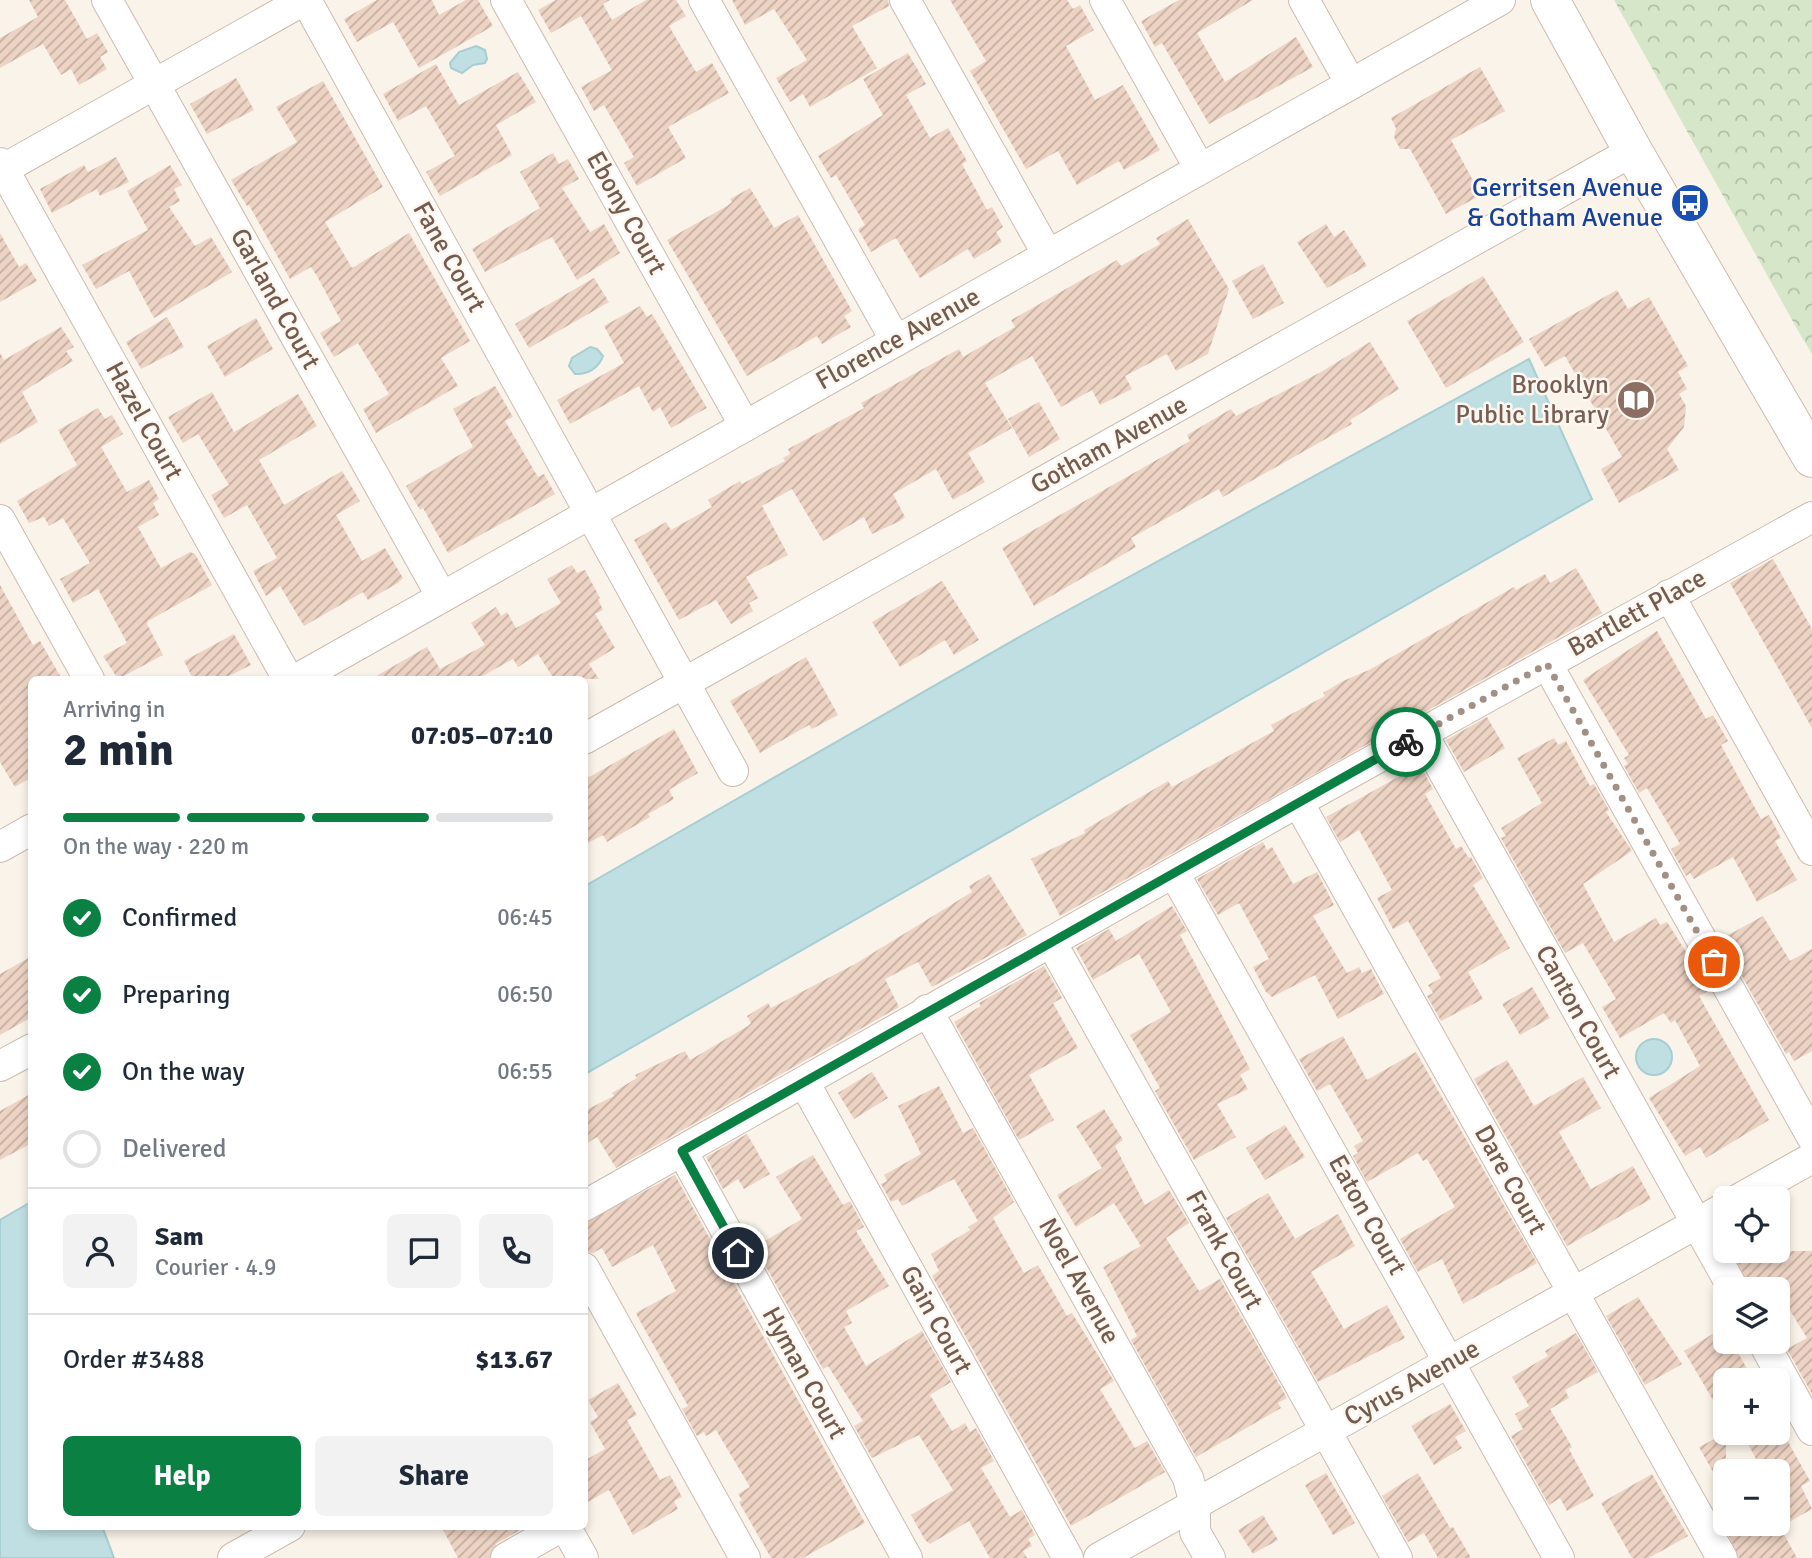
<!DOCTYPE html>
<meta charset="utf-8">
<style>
body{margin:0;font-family:Signika,sans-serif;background:#f2f2f3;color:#1f2937;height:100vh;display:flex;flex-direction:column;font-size:26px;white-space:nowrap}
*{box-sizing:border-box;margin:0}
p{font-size:23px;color:#747a83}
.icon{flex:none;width:38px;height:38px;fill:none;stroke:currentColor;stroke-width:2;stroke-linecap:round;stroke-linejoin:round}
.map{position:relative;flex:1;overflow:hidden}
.panel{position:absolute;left:28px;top:676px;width:560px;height:854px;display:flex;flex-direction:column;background:#fff;border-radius:10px;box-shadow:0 4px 10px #0003}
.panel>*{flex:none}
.controls{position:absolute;left:1713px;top:1186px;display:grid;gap:14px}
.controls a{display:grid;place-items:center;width:77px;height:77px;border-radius:10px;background:#fff;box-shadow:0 4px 10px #0003;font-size:35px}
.pin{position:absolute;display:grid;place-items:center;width:60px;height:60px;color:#fff;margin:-30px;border:4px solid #fff;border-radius:50%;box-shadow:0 2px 7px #0007}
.courier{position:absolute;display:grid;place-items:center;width:70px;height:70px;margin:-35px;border:5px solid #0b8043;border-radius:50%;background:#fff;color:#222;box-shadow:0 2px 9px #0007}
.headline em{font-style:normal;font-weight:800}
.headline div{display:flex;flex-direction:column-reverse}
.headline{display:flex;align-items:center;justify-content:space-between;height:119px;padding:0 35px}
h1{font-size:46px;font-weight:800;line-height:52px}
.bar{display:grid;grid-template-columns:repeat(4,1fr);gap:10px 7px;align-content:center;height:84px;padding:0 35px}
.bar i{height:9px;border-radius:5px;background:#e0e1e3}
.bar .active{background:#0b8043}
.bar p{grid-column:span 4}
.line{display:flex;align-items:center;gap:18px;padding:0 35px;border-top:2px solid #e0e1e3}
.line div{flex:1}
.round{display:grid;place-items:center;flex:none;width:74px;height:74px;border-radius:10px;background:#f2f2f3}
ol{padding:0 35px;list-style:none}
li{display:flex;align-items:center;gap:21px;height:77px}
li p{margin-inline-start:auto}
li .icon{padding:7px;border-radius:50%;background:#0b8043;color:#fff;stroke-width:4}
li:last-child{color:#747a83}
li i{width:38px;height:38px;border:4px solid #e0e1e3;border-radius:50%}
.primary-button{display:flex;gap:14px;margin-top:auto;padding:14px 35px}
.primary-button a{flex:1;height:80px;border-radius:10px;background:#0b8043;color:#fff;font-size:28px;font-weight:800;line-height:80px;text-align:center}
.primary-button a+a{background:#f2f2f3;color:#1f2937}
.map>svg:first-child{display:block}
</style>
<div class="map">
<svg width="1812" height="1558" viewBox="0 0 1812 1558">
<defs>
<pattern id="park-crowns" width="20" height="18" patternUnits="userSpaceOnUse" patternTransform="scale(1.75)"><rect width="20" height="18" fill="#d6e7c9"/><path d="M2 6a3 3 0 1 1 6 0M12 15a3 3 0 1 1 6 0" fill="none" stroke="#b2bea6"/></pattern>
<pattern id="building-hatch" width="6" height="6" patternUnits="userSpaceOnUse" patternTransform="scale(1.75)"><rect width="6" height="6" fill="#edd3c3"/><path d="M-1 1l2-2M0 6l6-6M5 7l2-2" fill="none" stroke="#c4aea1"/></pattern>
</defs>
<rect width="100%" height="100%" fill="#faf3e9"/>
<path fill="url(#park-crowns)" d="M1614,0h198v354l-11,-18z"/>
<g fill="#bfdfe2" stroke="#a6ced3" stroke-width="2">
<path d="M476,46l9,4 2,9 -2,4 -12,2 -11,8 -11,-5 -1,-5 9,-11z"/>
<path d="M590,347l7,2 6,7c-4,12 -16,19 -28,18l-6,-8 3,-8z"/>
<path d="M1529,359l63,140 -1007,575v-188l443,-254z"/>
<circle cx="1654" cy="1057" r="18"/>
<path d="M31,1202l1,324h70l12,32h-114v-338z"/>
</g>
<g fill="url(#building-hatch)">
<path d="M29,0h36l22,39 10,-6 11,19 -8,5 7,12 -28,16 -8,-16 -10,6 -18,-31 -43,24v-30l38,-21z"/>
<path d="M377,0h55l7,15 27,-15h12l15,26 -74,42 -26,-46 -36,20 -13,-23z"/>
<path d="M556,0h54l-7,4 9,16 34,-20h30l10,16 -17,10 27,46 16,-9 17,30 -61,34 18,31 -49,28 -13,-23 10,-6 -30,-52 -10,6 -13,-24 31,-17 -31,-54 -30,17 -13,-23z"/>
<path d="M732,0h156l1,6 -37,20 25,42 -67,39 -7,-13 -13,8 -14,-24 31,-18 -33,-51 -29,16z"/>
<path d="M950,0h117l6,9 7,-4 14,25 -28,16 29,54 28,-15 37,65 -36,20 -5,-9 -42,24 -19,-34 -32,18 -56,-98 16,-10z"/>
<path d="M1179,0h74l-56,33 28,49 71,-45 17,30 -104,57 -47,-81 -7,4 -14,-26z"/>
<path d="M908,53l18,31 -20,11 24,43 18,-10 19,33 -5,3 25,46 5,-3 11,20 -7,5 6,10 -28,17 -6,-10 -48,29 -24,-40 -25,14 -13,-23 7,-4 -29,-50 -5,3 -13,-22 65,-41 -20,-36z"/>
<path d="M436,64l23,41 59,-33 18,30 -40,23 16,30 -72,41 -14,-24 29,-16 -29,-50 -28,15 -15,-27z"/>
<path d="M1480,67l25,44 -54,29 30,55 -35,19 -36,-65h-10l-6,-12 2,-9 -5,-10z"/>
<path d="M236,78l18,32 -47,24 -17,-30z"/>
<path d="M323,81l60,106 -58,35 27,46 57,-35 61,108 -29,17 17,28 -82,47 -13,-24 26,-15 -31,-51 -24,14 -14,-24 21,-12 -24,-45 -6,-9 -21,12 -41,-74 -2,1 -16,-26 66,-38 -21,-35z"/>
<path d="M553,153l6,11 9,-5 11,20 -17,9 28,44 14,-8 16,29 -43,27 -25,-43 -67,35 -13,-23 68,-41 -20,-36z"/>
<path d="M116,157l13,25 -29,14 -3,-7 -45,24 -12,-24 44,-24 4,7z"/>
<path d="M170,165l12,20 -8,4 6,12 -11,6 26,39 16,-9 21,35 -78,46 -25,-47 -33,18 -14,-24 66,-35 -21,-39z"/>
<path d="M750,188l24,40 24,-13 54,96 -8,5 7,11 -29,17 -5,-8 -70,40 -80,-136 60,-34 5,-4 -2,-3z"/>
<path d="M1188,219l41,70 -21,65 -32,17 -9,-17 -42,22 7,13 -32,16 -8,-15 -31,17 -29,-51 -47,27 27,45 -44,25 17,29 -32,18 -17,-31 -43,25 12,23 -5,4 -28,13 -8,-17 -41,24 -31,-52 -30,17 26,49 -42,22 12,21 -9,5 4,8 -22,13 -15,-24 -37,20 -45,-80 32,-18 5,8 41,-23 -4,-7 32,-19 2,3 43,-23 -2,-3 7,-4 -2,-5 76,-41 -3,-5 98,-54 4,8 52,-30 -4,-7 106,-60 4,6 39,-22 -4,-6z"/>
<path d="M1326,224l8,13 10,-7 23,36 -40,22 -30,-46z"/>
<path d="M0,233l19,34 7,-4 11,18 -37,21z"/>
<path d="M1263,264l21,39 -31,16 -21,-38z"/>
<path d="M1483,276l41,66 -78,46 -39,-67z"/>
<path d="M594,278l15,24 -80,46 -14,-24z"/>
<path d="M1617,290l11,19 21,-12 39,69 -10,6 9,17 -8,5 7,12 -2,21 -17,22 12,21 -60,33 -18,-34 21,-12 -57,-101 -20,11 -16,-28z"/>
<path d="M640,306l7,11 5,-3 55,94 -36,20 -11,-21 -7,5 -14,-26 -69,38 -13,-24 67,-37 -20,-37z"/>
<path d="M167,317l17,30 -43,22 -15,-27z"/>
<path d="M256,318l17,31 -48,28 -18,-31z"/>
<path d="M61,327l13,20 -8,4 7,10 -51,31 16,30 -38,22v-91l4,7z"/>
<path d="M1370,342l29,47 -49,31 2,4 -129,73 -4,-8 -88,49 5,9 -102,59 -32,-58 188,-107 -3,-6 44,-26 5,7 85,-44z"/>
<path d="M495,386l18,31 -8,4 33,56 6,-3 11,20 -107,59 -25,-45 -3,2 -14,-24 67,-39 -20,-38z"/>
<path d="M212,392l22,40 64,-38 19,32 -58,34 25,45 58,-34 18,30 -24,14 26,46 23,-13 18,30 -5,5 -30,17 -5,-8 -59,34 -24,-40 -14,10 -13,-25 24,-13 -30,-53 -23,13 -13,-23 18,-10 -31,-51 -15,9 -15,-26z"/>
<path d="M1039,402l21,37 -31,18 -21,-38z"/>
<path d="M98,408l7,11 7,-4 11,19 -22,13 26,45 22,-12 10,19 -6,4 6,12 -21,12 23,41 29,-16 5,2 17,31 -64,36 -1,3 16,31 -45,24 -15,-23 24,-13 -29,-54 -25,14 -13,-24 30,-16 -27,-45 -14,8 -5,-9 -15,6 -12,-22 60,-36 -19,-35z"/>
<path d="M1773,559l39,70v99l-82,-145z"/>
<path d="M572,565l5,8 8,-3 15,28 -2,1 5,11 -8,4 20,34 -26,16 10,15h-45l-16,-25 -20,13 -5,-8 -36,20h-106l56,-32 13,22 45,-24 -14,-22 25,-16 5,9 6,-4 9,16 45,-25 -14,-24z"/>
<path d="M1576,568l26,45 -542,303 -29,-57 54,-26 -1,-3 84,-49 4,6 102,-56 -3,-6 54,-29 -2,-3 20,-12 26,-11 145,-83 2,3 29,-16 5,9z"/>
<path d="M942,581l37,59 -25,15 -9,-15 -45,27 -28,-45z"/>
<path d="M0,585l33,60 7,-4 22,38h-30v98l-17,10 -15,-25z"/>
<path d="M1657,631l49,88 7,-4 15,26 -7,4 40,74 8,-4 12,23 -6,3 22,39 -40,22 -24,-45 -39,22 -4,-6 -4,3 -15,-27 9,-5 -33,-56 -8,5 -15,-27 4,-2 -4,-6 5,-3 -46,-75z"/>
<path d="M234,634l17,31 -28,14h-30l-9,-18z"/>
<path d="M806,657l32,58 -26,14 -3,-4 -49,28 -30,-52z"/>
<path d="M1487,717l18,31 -41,24 -18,-32z"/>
<path d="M674,729l24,44 -26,15 -3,2 5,9 -26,15 2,3 -43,25 -4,-7 -19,10v-65z"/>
<path d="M1554,738l4,7 8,-4 24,45 4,-2 15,26 -3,2 26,39 -49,33 31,58 42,-24 4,7 7,-3 43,68 -11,6 70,124 -63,38 -6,-11 -15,9 -36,-58 51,-32 -25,-46 -4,3 -7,-10 -44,25 -18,-31 14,-8 -33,-56 -18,10 -64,-115 5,-2 -5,-8 41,-25 -25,-45z"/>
<path d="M1420,765l13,24 -8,5 31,55 5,-3 8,12 2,-1 12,21 -10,7 37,63 -42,24 15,27 -42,22 -14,-25 6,-3 -5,-8 13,-7 -33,-57 -15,8 -16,-31 15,-8 -33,-60 -19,12 -14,-25z"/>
<path d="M1263,842l4,8 5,-3 21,37 24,-12 17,33 -21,11 34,57 12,-6 3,6 9,-4 13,25 -46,25 -23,-44 -43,22 -6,-5 -13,-25 16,-8 -30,-56 -21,12 -21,-36z"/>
<path d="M989,874l38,61 -95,52 -14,-25 -33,17 14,28 -283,161 -19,-31 -13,8v-34l30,-15 -2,-3 25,-15 -2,-3 50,-24 5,9 58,-34 3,-3 -4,-7 21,-13 3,5 84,-44 117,-72 -3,-6z"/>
<path d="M1172,906l15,25 -7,4 70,134 -10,6 8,14 -31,15 19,33 -42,23 -39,-69 5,-3 -30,-53 41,-23 -32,-58 -46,26 -17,-32 33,-19 7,12z"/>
<path d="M1763,916l27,45 22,-12v102l-18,10 -5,-9 -3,2 -65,-115z"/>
<path d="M32,956v61l-32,18v-61z"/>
<path d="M1044,966l18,32 -9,5 25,45 -49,27 25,45 -35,20 -65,-118 27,-16 -2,-3z"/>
<path d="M1532,987l18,31 -30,17 -18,-31z"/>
<path d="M1343,1036l24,44 49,-28 121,211 -74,41 -21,-45 -24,13 -18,-33 55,-32 -28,-48 -4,2 -5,-8 -51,29 -14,-26 5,-3 -4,-7 9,-5 -33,-57 -13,7 -18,-32z"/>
<path d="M1507,1060l27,46 49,-29 18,31 -42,24 32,57 42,-23 18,33 -84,47 -93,-167z"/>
<path d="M872,1072l16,26 -34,21 -16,-26z"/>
<path d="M939,1086l24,47 10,-5 41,74 -21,16 31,55 14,-8 29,51 5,-3 42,68 -14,8 35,59 12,-7 18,31 -94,54 -139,-250 7,-5 -8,-17 39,-24 -2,-3 10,-6 -24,-42 -52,27 -4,-7 -7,3 -10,-18 6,-3 -3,-6 37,-21 -23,-48z"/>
<path d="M32,1093v50l-32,17v-49z"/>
<path d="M1104,1109l19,31 -8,6 30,59 24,-15 20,33 -23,15 33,53 21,-12 67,119 -9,5 3,5 -85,49 -65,-117 6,-4 -34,-69 38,-21 -27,-43 -38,24 -19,-32 45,-27 -26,-42z"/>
<path d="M1285,1125l20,32 -40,23 -19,-32z"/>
<path d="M747,1134l23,40 -26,15 -6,-10 -15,10 -17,-32z"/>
<path d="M813,1155l30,50 7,-4 14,26 -8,4 33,55 -43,25 6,12 -8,4 22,39 56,-35 29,51 -21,13 22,36 13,-8 5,9 6,-4 18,33 -13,7 29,49 12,-7 13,25 -7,4 4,7 -9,5 4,7h-37l-21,-37 -39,23 -5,-4 -14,-25 42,-25 -34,-55 -47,23 -18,-32 9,-5 -35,-55 -5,3 -68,-122 47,-28 -26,-42z"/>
<path d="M675,1175l190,348 -62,35h-32l-32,-56 3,-2 -4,-6 12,-7 -34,-57 -10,6 -2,-4 -7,4 -15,-27 6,-3 -48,-85 -4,-8 40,-22 -23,-46 -41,22 -10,-19 -9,5 -9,-2v-28z"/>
<path d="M1268,1193l27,46 43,-25 17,32 -44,26 33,57 43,-24 18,33 -87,44 -92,-164z"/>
<path d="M1732,1251h80v143l-25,-45 20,-11 -34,-55 -22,7z"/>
<path d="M1638,1297l44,67 -37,21 -39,-69z"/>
<path d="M1723,1328l3,14h6l22,39h-28v41l-42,-71z"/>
<path d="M1576,1333l22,39 -33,18 4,8 -19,11 22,38 -3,2 25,47 -27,15 -7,-13 -11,7 -38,-69 12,-7 -8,-15 14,-8 -17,-29 36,-21 -3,-5z"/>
<path d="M618,1383l19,32 -10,5 33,60 10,-5 12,22 -8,4 4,8 -45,26 -24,-45 -25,14v-43l21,-12 -15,-27 8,-5 -10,-17z"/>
<path d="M1450,1404l16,27 -11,6 7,11 -28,17 -23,-39z"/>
<path d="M1778,1424l32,57 -9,5 11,23 -32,18 17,31h-58l-16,-34h55v-52h-15l-21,-39h36z"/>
<path d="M1726,1433v62l-27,-48z"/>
<path d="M1326,1473l29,50 -22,12 -28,-50z"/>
<path d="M1418,1473l32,55 3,-1 18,31h-33l-14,-25 -16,9 -26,-46z"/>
<path d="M1652,1474l36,62 -39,22h-17l-31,-55z"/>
<path d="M1263,1515l15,25 -25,14 -15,-24z"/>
<path d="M441,1526h86l-30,17 -8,15h-31z"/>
</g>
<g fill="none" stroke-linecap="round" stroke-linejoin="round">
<defs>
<g id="street">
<path d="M107,0l335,597"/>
<path d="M306,0l427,771"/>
<path d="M506,0l239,426"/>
<path d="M704,0l192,341"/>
<path d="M905,0l143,255"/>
<path d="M1105,0l95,169"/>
<path d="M1304,0l47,84"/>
<path d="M0,163l288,516"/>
<path d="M0,171l304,-171"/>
<path d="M0,520l89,159"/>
<path d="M1669,595l143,255"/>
<path d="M1547,664l265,473"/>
<path d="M297,679l1203,-679"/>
<path d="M1422,733l312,557"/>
<path d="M584,739l1049,-588"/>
<path d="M1298,802l424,756"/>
<path d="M0,847l32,-18"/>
<path d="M1174,873l385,685"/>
<path d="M1051,942l346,616"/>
<path d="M927,1010l261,468 7,26v28l15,26"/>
<path d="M0,1066l32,-17"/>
<path d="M804,1082l264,476"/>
<path d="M682,1151l225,407"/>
<path d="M1739,1199l73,-41"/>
<path d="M584,1206l714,-404 514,-285"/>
<path d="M584,1268l161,290"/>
<path d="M1763,1342l49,88"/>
<path d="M565,1526l18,32"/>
<path d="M233,1558l57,-32"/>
<path d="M506,1558l56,-32"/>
<path d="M1099,1558l627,-351"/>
</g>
<path id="secondary" d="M1550,0l83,151 179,307"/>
</defs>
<use href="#street" stroke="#ccbbb0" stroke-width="32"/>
<use href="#secondary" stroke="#cebbae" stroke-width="40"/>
<use href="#street" stroke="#fff" stroke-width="30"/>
<use href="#secondary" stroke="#fff" stroke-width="38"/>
</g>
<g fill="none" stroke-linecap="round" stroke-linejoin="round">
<path stroke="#a29085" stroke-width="7" stroke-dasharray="0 12.6" d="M1406,742l141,-78 167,298"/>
<path stroke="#0b8043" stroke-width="9" d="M738,1253l-56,-102 724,-409"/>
</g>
<defs>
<symbol id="bus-disc" viewBox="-11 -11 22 22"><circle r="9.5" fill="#1a4fb4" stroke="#fdf7ef"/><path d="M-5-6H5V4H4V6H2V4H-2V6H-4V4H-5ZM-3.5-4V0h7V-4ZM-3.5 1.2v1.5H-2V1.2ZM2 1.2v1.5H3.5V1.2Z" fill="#fff"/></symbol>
<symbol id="library-disc" viewBox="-11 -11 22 22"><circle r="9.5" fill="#8d6e63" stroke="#fdf7ef"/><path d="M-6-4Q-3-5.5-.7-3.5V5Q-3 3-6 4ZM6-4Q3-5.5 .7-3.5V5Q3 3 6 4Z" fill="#fff"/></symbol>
</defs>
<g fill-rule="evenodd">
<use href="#bus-disc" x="1668" y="181" width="44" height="44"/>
<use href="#library-disc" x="1614" y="378" width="44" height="44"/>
</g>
<g text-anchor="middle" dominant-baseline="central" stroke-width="5" stroke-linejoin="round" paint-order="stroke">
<g font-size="26" fill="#164399" stroke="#fdf7ef" text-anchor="end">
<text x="1663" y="188">Gerritsen Avenue<tspan x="1663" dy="30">&amp; Gotham Avenue</tspan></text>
</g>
<g font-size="26" fill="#735b4f" stroke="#fdf7ef">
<text transform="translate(626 213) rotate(61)">Ebony Court</text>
<text transform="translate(449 257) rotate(61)">Fane Court</text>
<text transform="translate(275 299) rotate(61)">Garland Court</text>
<text transform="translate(898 339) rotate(-29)">Florence Avenue</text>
<text transform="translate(144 421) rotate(61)">Hazel Court</text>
<text transform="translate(1109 445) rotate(-29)">Gotham Avenue</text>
<text transform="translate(1637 613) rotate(-29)">Bartlett Place</text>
<text transform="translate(1578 1012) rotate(61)">Canton Court</text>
<text transform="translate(1510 1180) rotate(61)">Dare Court</text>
<text transform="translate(1367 1215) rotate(61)">Eaton Court</text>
<text transform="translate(1224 1250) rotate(61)">Frank Court</text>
<text transform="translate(1079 1281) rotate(61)">Noel Avenue</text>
<text transform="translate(936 1320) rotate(61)">Gain Court</text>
<text transform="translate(804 1373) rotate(61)">Hyman Court</text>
<text transform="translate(1412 1383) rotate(-29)">Cyrus Avenue</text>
</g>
<g font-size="26" fill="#785e54" stroke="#fdf7ef" text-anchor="end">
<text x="1609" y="385">Brooklyn<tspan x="1609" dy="30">Public Library</tspan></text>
</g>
</g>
</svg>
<div class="controls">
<a><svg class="icon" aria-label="locate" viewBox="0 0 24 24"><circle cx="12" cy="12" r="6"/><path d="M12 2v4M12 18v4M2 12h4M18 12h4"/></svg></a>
<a><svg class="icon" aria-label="layers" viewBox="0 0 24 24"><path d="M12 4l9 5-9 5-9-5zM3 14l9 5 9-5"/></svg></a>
<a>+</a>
<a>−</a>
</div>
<div class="pin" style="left:1714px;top:962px;background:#ea580c"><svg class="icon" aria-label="bag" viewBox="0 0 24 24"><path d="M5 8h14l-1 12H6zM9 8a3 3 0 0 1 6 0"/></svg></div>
<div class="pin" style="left:738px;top:1253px;background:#1f2937"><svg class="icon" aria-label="home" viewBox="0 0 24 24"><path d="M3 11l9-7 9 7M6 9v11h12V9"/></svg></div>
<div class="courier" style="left:1406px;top:742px"><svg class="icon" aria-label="bike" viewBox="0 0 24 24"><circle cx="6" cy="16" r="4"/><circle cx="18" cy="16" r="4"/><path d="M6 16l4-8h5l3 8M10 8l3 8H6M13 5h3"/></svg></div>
<section class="panel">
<div class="headline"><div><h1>2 min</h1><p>Arriving in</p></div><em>07:05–07:10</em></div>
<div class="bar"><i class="active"></i><i class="active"></i><i class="active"></i><i></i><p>On the way · 220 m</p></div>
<ol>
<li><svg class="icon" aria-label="check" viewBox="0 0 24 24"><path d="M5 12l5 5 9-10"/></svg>Confirmed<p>06:45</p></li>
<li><svg class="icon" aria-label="check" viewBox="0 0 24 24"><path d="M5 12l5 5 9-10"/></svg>Preparing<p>06:50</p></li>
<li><svg class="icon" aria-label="check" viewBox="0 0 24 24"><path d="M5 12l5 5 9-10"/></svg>On the way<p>06:55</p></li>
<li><i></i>Delivered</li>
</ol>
<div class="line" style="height:126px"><a class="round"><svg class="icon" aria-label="person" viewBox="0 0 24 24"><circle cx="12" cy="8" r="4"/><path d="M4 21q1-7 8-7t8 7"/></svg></a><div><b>Sam</b><p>Courier · 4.9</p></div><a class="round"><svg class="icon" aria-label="chat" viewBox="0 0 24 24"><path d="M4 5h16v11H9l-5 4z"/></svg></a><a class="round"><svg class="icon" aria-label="phone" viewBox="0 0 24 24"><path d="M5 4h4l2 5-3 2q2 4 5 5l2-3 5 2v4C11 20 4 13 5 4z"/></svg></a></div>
<div class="line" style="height:91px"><div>Order #3488</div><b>$13.67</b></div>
<div class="primary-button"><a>Help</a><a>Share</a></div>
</section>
</div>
